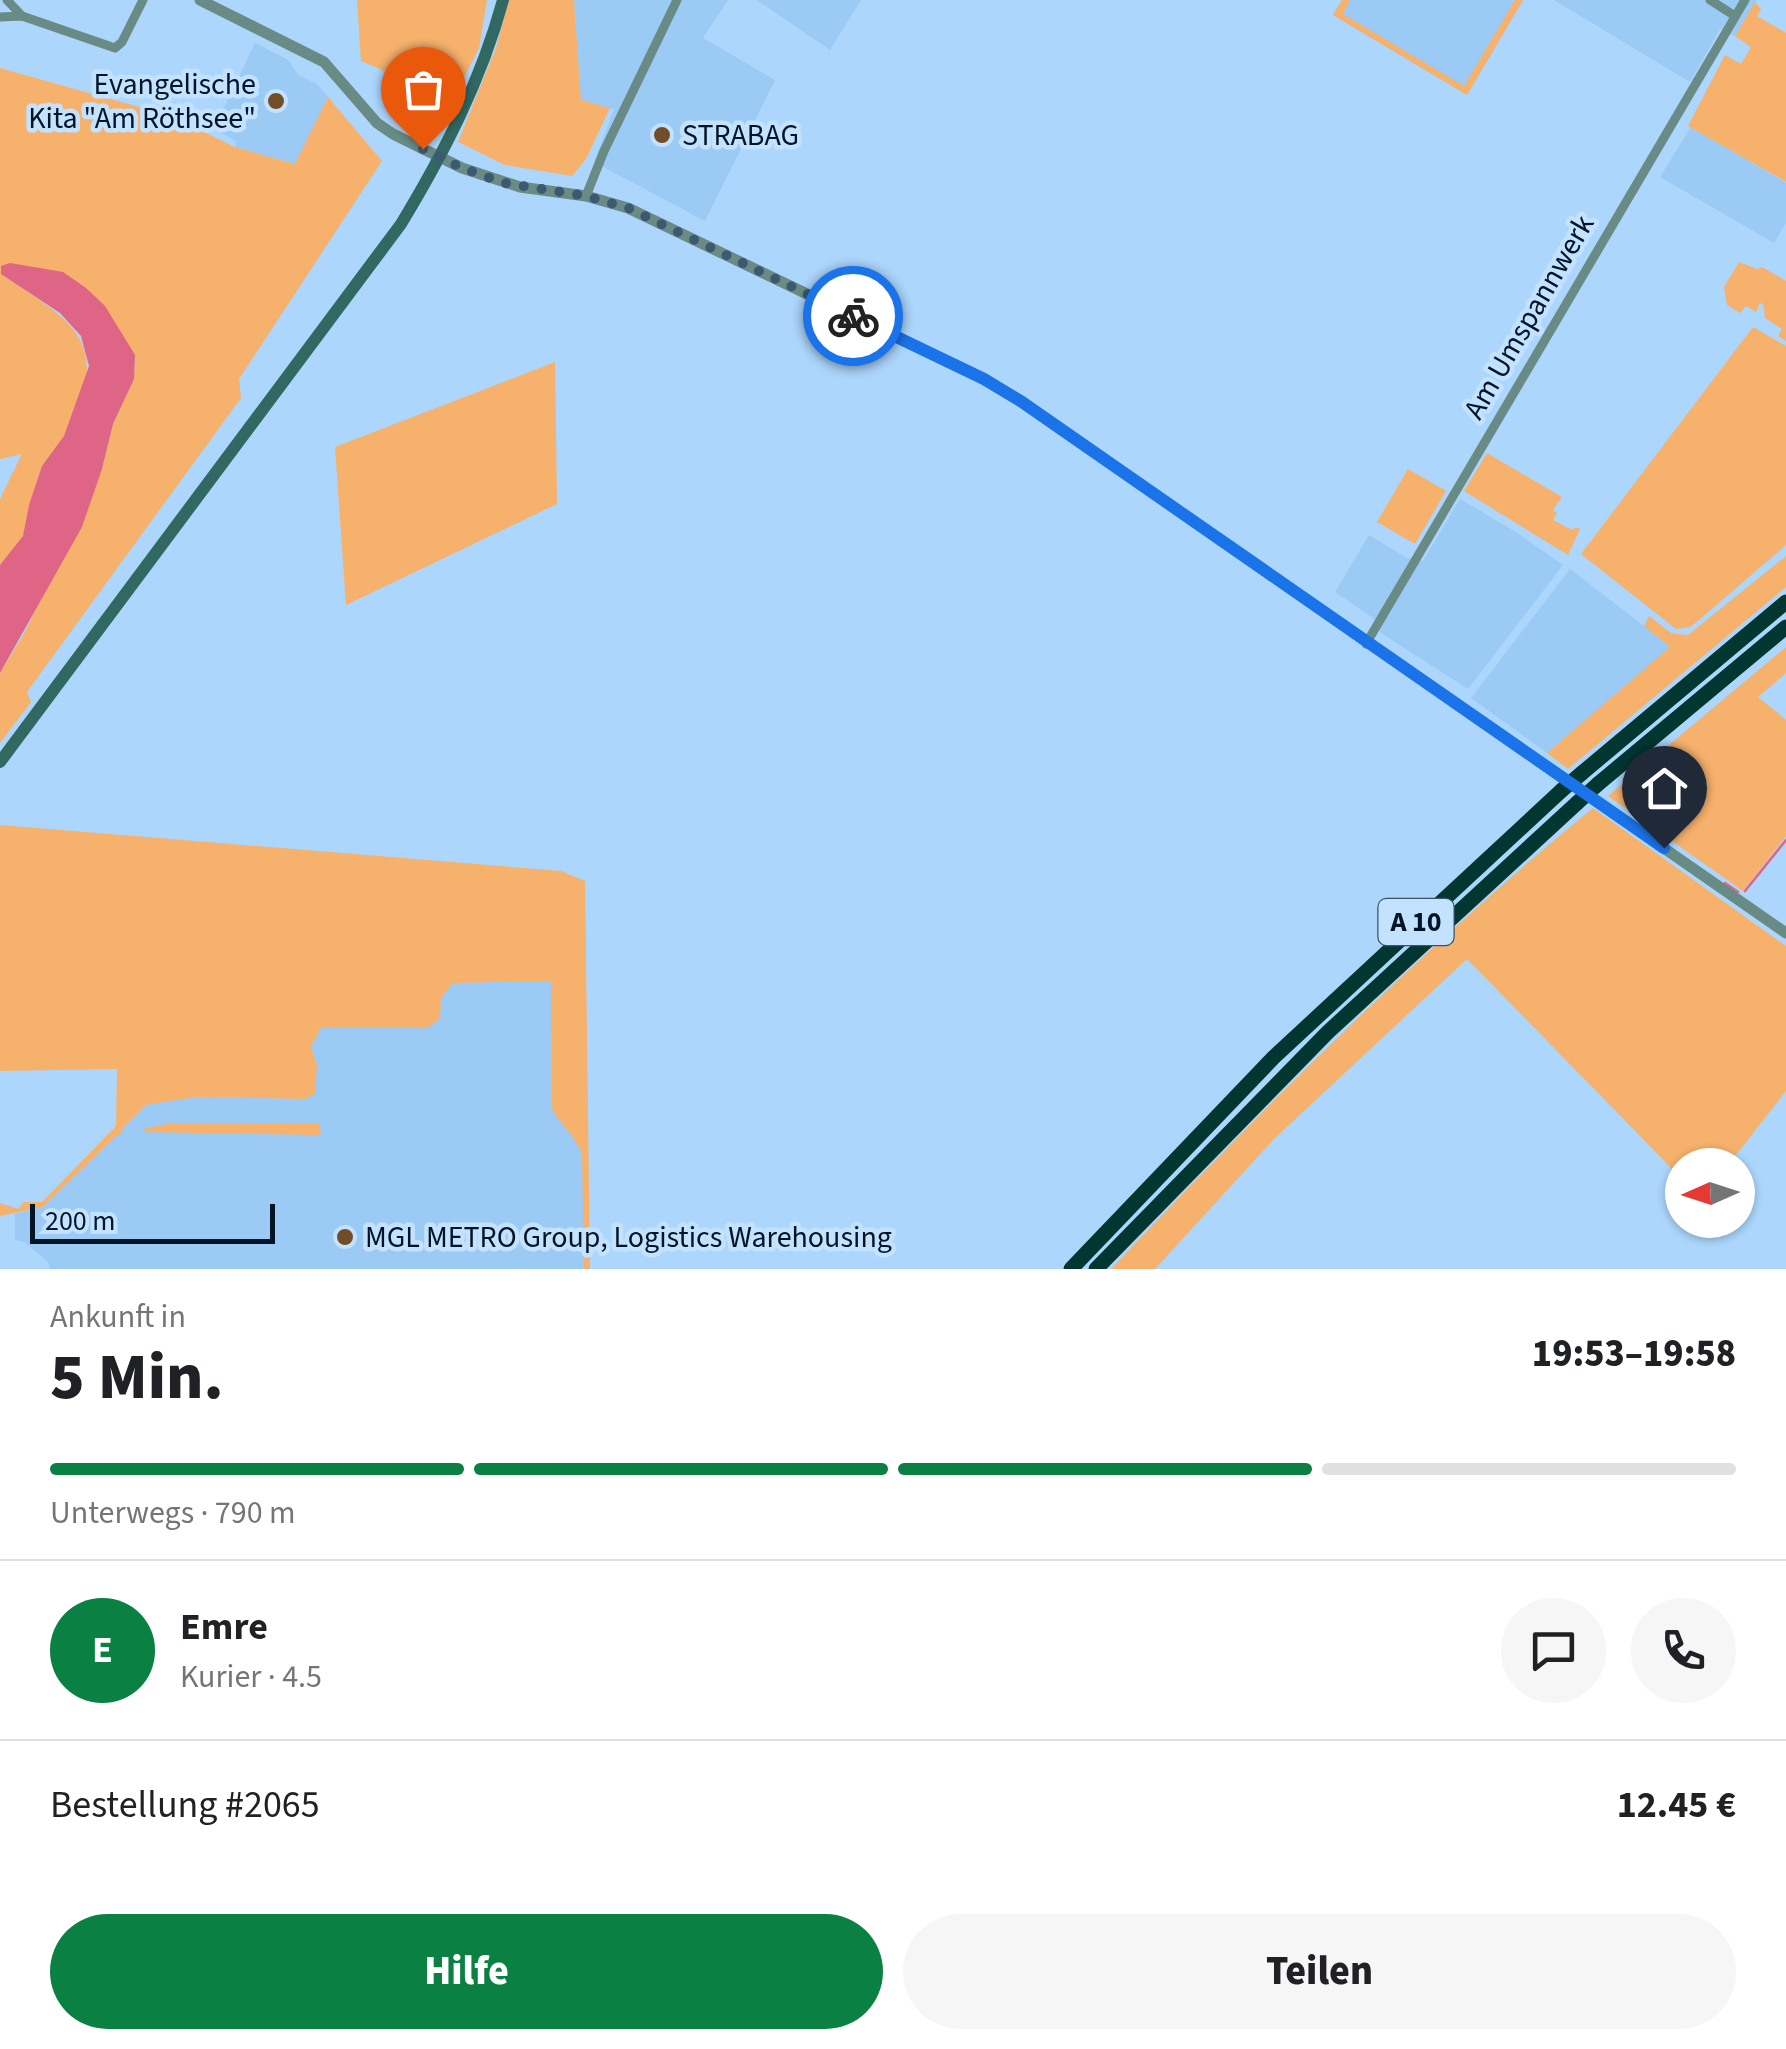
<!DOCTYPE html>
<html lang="de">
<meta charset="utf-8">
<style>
body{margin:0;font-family:"Source Sans 3",sans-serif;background:#f6f6f6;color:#202124;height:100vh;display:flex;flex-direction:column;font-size:38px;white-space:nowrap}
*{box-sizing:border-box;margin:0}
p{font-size:32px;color:#757577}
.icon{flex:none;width:55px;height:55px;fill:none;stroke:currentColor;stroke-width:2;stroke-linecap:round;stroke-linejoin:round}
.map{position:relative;height:1269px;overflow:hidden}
.drawer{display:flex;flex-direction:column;background:#fff;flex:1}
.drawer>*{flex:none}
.needle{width:65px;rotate:267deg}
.buttons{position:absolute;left:1665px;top:1148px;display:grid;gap:20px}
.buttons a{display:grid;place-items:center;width:90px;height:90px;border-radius:50%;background:#fff;box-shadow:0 2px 8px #0004;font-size:50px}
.scale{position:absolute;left:30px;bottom:25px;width:245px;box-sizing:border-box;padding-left:10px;border:5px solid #021526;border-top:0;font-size:28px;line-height:35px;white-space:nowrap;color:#021526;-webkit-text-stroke:8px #c2e2ff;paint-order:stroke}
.pin{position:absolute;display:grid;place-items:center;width:85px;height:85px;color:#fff;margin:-102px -42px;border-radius:50% 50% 50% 0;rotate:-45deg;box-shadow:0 0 10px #0007}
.pin .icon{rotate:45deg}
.courier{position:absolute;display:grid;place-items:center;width:100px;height:100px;margin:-50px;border:8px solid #1a73e8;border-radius:50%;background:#fff;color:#222;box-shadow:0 2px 12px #0007}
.overview em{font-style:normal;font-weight:800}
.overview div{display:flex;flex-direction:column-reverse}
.overview{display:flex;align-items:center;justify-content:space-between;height:170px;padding:0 50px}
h1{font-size:65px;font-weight:800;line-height:75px}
.bar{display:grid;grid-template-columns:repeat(4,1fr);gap:15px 10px;align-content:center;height:120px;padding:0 50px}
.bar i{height:12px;border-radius:8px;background:#e0e0e0}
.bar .current{background:#0b8043}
.bar p{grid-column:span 4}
.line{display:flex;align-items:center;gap:25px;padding:0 50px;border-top:2px solid #e0e0e0}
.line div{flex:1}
.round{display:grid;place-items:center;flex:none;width:105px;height:105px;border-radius:52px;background:#f6f6f6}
.action{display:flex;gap:20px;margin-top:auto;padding:20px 50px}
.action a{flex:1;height:115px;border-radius:60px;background:#0b8043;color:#fff;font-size:40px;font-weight:800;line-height:115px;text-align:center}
.action a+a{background:#f6f6f6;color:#202124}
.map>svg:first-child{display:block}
</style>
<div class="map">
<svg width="1786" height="1269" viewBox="0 0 1786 1269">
<rect width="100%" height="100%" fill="#acd6fc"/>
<g fill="#9bcaf4">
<path d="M574,0h154l-25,38 72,42 -70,141 -111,-59 20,-53 -33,-8z"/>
<path d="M757,0h104l-31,50z"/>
<path d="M1342,0h181l-56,95 -134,-80z"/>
<path d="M1554,0h203l-22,36 -15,-7 -30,53z"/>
<path d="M255,43l33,17 10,15 19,9 11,13 -33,67 -60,-17 1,-6 -22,-12z"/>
<path d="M1691,127l95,56v40l-12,20 -114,-66z"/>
<path d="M1460,499l56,33 47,33 -95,124 -87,-56 -9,-16 -37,-25 34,-57 38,23 16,3z"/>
<path d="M1570,569l101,78 -124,106 -76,-55z"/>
<path d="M552,981v127l35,2 2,159h-539l-2,-7 -23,-20 -10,-2v-26l28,-7 74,-81 7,1 22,-22 51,-8 108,2 12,-34 -6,-18 10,-19h107l12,-10 1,-20 11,-15z"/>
</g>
<g fill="#f6b16c">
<path d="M357,0h130l-8,48 -26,52 -92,-39z"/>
<path d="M509,0h65l7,100 29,8 -24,51 -14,17 -67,-11 -47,-23 38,-94z"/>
<path d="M1342,0h8l-7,14 121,72 51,-86h8l-56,95 -134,-80z"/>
<path d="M1755,2l6,7 -4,7 29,17v149l-98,-56 37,-71 16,9 10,-17 -16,-11z"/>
<path d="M0,68l171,48 64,31 60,17 33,-67 54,64 -143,218 2,19 -214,294 4,10 -31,41v-70l25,-41 77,-163 11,-45 21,-45 1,-24 -134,-81c74,49 114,69 63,162 -7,12 -17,21 -22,32 -10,21 -10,46 -19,67 -4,10 -16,21 -23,30v-66l22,-45 -22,5z"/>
<path d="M1739,262l18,7 5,-2 24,14v60l-8,-5 4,-7 -17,-11 -2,-14 -3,-1 -4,9 -10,-6 -6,7 -13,-8 -3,-18z"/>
<path d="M1753,327l33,19v199l-87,75 -9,7 -14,2 -95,-75z"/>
<path d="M555,362l2,142 -211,101 -11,-158z"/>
<path d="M1487,453l75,44 -9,13 4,3 -4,7 19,10 4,-3 4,2 -12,26 -104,-64z"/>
<path d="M1408,469l38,22 -31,53 -38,-22z"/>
<path d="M1786,556v31l-218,182 -21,-16 123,-106 -26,-21 5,-10 22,17 17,2z"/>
<path d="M1786,647v26l-28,24 28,23v116l-43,55 -135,-95z"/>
<path d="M1593,808l193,138v145l-58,74h-46v14l-215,-220 -193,180 -119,130h-44c153,-162 310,-320 482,-461z"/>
<path d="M0,825l561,46 24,10 5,388h-6l-2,-115c-7,-19 -23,-31 -30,-45l-1,-128 -98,2 -12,15 -1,20 -12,10h-107l-10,19 6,18 -2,29 -10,5 -108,-2 -51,8 -22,22 -5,9h-3l-73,71 -43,9v-13l18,6 6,-7h18l74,-76 1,-57 -117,2z"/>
<path d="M167,1124h152l2,8 -2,3 -177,-3 5,-4z"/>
</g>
<path fill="#de6586" d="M10,263l53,9 23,16 19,18 30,49 -1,24 -21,45 -11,45 -20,58 -82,146v-108l23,-29 6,-31 13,-39 22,-30 25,-70 -8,-30 -21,-23 -59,-39v-8z"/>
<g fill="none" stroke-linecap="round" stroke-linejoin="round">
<g stroke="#de6586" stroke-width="2.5">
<path d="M1725,883l13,9"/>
<path d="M1745,891l41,-51"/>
</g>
<g stroke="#698b86" stroke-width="9">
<path d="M7,0l15,16"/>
<path d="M1710,0l25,16"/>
<path d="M0,17l22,-1 93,32 7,-6 21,-42"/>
<path d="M586,196l18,-45 73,-151"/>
<path d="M1366,644l379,-644"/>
</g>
<path stroke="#698b86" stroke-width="11" d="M200,0l124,62 53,61 16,11 69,34 58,19 66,9 42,12 356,171 38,23 764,531"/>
<path stroke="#326862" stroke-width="12" d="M0,762l401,-538c43,-71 80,-143 102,-224"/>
<g stroke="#023631" stroke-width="15">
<path d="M1582,773l204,-171"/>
<path d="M1598,784l188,-157"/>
<path d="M1071,1269l203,-212 288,-267"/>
<path d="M1096,1269l232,-237 249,-229"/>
</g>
<g stroke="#023631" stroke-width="15">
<path d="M1562,790l20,-17"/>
<path d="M1577,803l21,-19"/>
</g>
</g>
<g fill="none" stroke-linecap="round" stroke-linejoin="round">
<path stroke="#3d5971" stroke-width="10" stroke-dasharray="0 18" d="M423,149l39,19 42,15 82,13 42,12 225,108"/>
<path stroke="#1a73e8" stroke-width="12" d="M853,316l131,63 38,23 642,446"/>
</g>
<g fill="#724e28" stroke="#c2e2ff" stroke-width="4">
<circle cx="276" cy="101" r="10"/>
<circle cx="662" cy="135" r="10"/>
<circle cx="345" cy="1237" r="10"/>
</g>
<g text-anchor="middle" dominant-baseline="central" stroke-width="9" stroke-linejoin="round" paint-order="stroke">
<rect fill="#c2e2ff" stroke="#3c5267" stroke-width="2.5" x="1378.5" y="899" width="75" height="46" rx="8"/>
<g font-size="28" font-weight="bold" fill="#021526">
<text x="1416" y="922">A 10</text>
</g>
<g font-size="30" fill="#021526" stroke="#c2e2ff" text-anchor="start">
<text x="256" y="84" text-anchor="end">Evangelische<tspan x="256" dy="34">Kita "Am Röthsee"</tspan></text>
<text x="682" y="135">STRABAG</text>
<text x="365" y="1237">MGL METRO Group, Logistics Warehousing</text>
</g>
<g font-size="30" fill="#021526" stroke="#c2e2ff">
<text transform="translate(1529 317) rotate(-60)">Am Umspannwerk</text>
</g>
</g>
</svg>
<div class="buttons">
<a><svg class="needle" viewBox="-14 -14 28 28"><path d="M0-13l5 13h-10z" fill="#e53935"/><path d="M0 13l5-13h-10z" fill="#757577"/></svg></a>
</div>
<div class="scale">200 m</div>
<div class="pin" style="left:423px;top:149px;background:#ea580c"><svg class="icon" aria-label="bag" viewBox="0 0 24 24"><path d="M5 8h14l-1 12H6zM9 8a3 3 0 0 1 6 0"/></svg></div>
<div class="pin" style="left:1664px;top:848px;background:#1f2937"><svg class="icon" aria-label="home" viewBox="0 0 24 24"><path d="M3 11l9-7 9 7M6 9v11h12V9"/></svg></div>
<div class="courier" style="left:853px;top:316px"><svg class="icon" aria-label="bike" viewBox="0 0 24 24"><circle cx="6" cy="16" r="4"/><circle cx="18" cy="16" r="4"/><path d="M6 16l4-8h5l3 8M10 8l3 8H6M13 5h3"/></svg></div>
</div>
<section class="drawer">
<div class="overview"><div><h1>5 Min.</h1><p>Ankunft in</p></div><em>19:53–19:58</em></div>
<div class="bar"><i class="current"></i><i class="current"></i><i class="current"></i><i></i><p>Unterwegs · 790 m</p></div>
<div class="line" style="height:180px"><b class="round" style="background:#0b8043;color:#fff">E</b><div><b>Emre</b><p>Kurier · 4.5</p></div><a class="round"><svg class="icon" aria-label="chat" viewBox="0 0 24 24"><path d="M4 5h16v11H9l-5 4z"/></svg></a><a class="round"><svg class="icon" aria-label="phone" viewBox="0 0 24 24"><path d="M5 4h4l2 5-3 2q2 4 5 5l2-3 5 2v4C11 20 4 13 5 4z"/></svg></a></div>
<div class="line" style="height:130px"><div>Bestellung #2065</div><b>12.45 €</b></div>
<div class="action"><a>Hilfe</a><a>Teilen</a></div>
</section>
